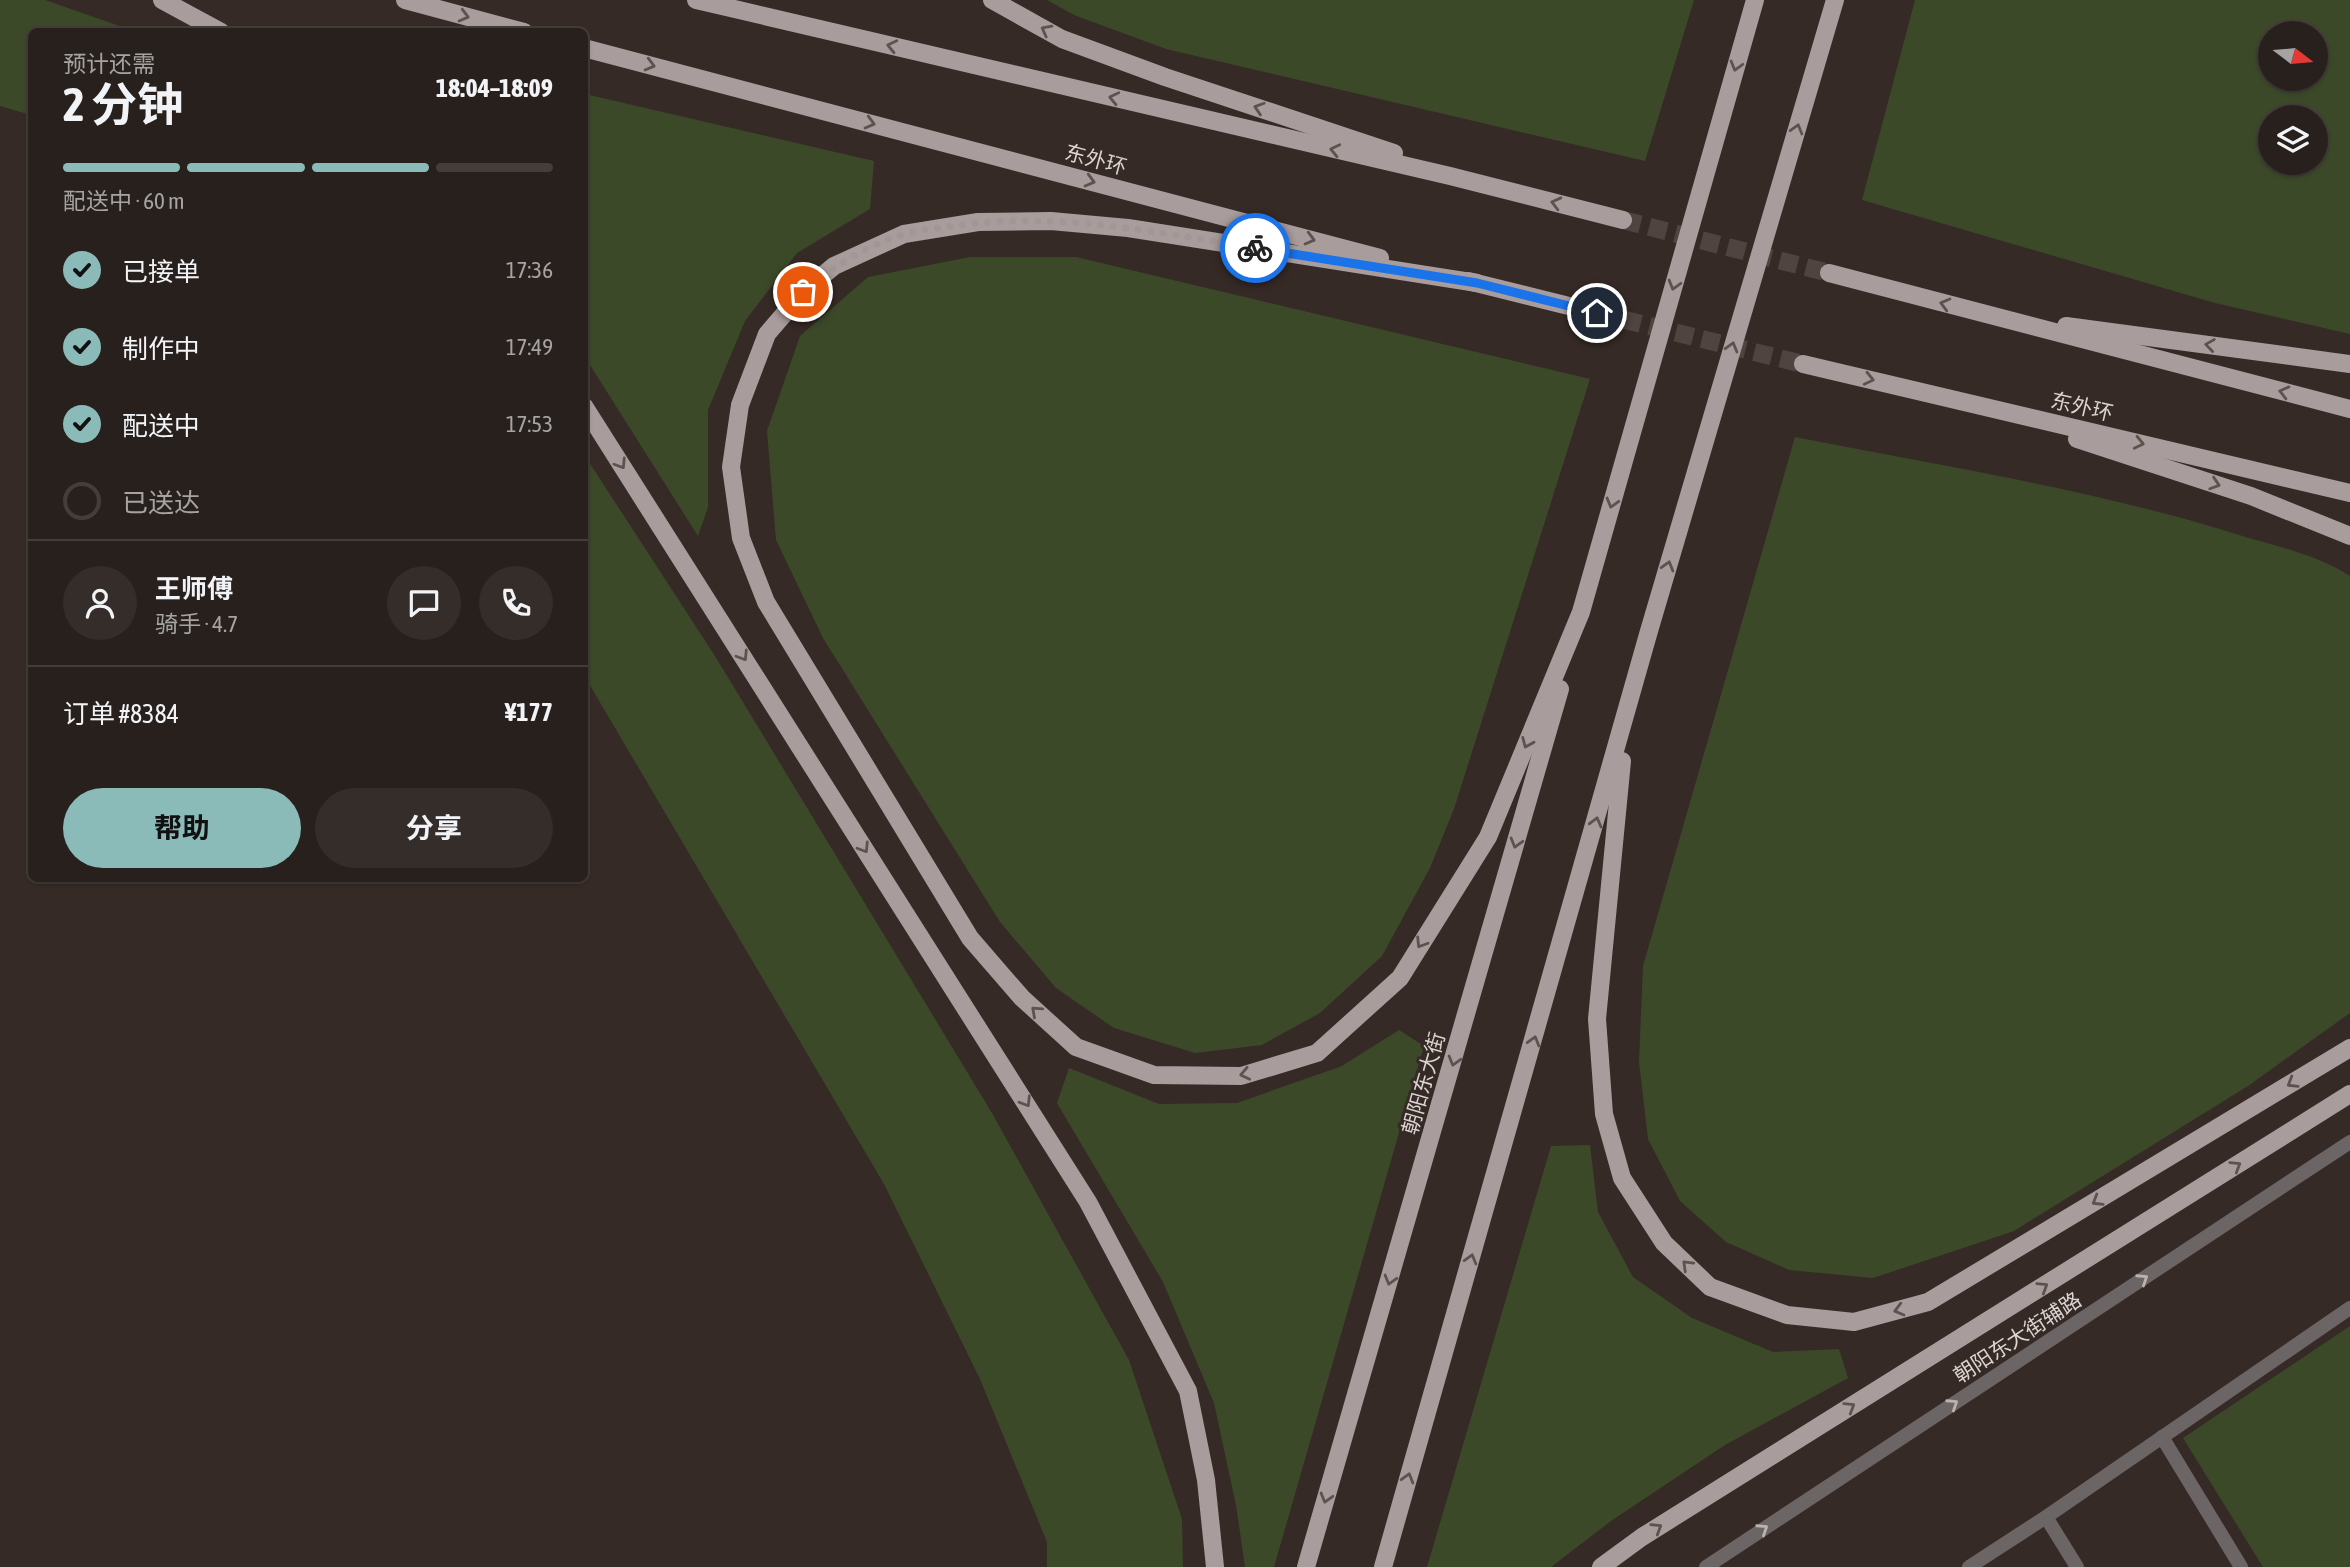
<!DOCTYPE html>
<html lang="zh">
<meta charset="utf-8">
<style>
body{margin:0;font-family:"Asap Condensed","Noto Sans SC",sans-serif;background:#342d29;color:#f1f3f6;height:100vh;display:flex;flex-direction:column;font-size:26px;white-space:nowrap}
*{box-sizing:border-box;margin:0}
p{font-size:23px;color:#a5a3a3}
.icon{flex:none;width:38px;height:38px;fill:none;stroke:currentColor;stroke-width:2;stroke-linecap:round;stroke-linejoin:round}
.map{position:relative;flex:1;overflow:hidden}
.side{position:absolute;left:28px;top:28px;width:560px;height:854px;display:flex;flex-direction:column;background:#28201c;border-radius:10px;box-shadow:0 2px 5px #0004,0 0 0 2px #443e3b}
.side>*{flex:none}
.needle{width:46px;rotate:106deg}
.controls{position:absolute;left:2258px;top:21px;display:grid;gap:14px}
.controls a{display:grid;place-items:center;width:70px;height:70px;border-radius:50%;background:#28201c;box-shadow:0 2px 5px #0004,0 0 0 2px #443e3b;font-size:35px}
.pin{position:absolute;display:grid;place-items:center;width:60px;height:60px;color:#fff;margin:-30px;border:4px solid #fff;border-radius:50%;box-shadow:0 2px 7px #0007}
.courier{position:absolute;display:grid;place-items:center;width:70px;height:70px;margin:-35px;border:5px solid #1a73e8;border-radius:50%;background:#fff;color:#222;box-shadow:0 2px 9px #0007}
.summary em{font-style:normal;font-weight:700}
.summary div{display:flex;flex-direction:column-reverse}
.summary{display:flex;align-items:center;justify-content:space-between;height:119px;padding:0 35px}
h1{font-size:46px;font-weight:700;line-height:52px}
.bar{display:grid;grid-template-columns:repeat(4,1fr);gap:10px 7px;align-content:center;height:84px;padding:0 35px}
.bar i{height:9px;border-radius:5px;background:#443e3b}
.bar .selected{background:#8bbbb9}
.bar p{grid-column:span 4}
.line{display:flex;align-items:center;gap:18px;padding:0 35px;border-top:2px solid #443e3b}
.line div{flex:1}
.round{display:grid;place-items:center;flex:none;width:74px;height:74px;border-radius:37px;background:#342d29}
ol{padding:0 35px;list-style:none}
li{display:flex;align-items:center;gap:21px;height:77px}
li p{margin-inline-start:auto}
li .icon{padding:7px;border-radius:50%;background:#8bbbb9;color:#111;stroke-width:4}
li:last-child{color:#a5a3a3}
li i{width:38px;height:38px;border:4px solid #443e3b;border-radius:50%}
.button{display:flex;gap:14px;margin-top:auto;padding:14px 35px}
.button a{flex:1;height:80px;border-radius:42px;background:#8bbbb9;color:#111;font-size:28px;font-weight:700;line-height:80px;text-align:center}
.button a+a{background:#342d29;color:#f1f3f6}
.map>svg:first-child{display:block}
</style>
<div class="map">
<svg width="2350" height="1567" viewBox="0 0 2350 1567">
<rect width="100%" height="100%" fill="#362a26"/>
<g fill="#3b4929" fill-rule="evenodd">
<path d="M0,0h45l89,31 -102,1 -1,83 -31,-9z"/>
<path d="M1047,0h647l-49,161 -479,-112 -92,-34z"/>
<path d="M1915,0h435v334l-135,-31 -353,-103zM2270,33h45v46h-45zM2270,117h45v46h-45z"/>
<path d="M585,94l289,67 -4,48 -73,44 -52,68 -37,89v97l-10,29 -113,-179z"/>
<path d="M970,257h106l514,122 -136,430 -24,59 -48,88 -62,57 -58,32 -67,8 -81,-25 -58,-40 -56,-66 -177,-284 -47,-98 -9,-109 33,-95 68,-59z"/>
<path d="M1795,437c147,29 297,52 441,97 38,12 80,20 114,42v437l-102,73 -234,145 -141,47 -84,-8 -63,-28 -46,-41 -32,-62 -9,-77 4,-96z"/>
<path d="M585,456l130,200 277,457 137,247 53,159 1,48h-136v-25l-67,-163 -96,-195 -299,-507z"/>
<path d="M1399,1030l25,16 -150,521h-29l-9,-62 -22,-102 -51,-121 -106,-179 12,-35 90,36 78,-1 105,-37z"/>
<path d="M1590,1145l8,67 35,65 59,41 81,34 66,-3 9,29 -123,67 -114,76 -60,46h-124l124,-421z"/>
<path d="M2350,1326v241h-87l-80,-129z"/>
</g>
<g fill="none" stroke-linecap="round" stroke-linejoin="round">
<g stroke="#4f4440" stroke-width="18" stroke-dasharray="18 9" stroke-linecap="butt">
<path d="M1623,220l206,53"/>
<path d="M1597,313l206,51"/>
</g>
<g stroke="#6c6565" stroke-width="14">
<path d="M2162,1437l79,130"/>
<path d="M2046,1517l304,-209"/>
<path d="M1706,1567l644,-425"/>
<path d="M1969,1567l77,-50 31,50"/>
</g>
<g stroke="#a99c9c" stroke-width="18">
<path d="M162,0l59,32"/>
<path d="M405,0l119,32"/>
<path d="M696,0l754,176 173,44"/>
<path d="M992,0l70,39 103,38 229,76"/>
<path d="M584,48l796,210"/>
<path d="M1829,273l521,136"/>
<path d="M1468,281l129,32"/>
<path d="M1477,283l-349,-55 -77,-7 -73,1 -74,12 -70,32 -31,26 -36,42 -27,71 -9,62 10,71 25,64 204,336 52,60 54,49 78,28 87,1 76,-23 83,-75 88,-141 93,-225 174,-612"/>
<path d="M2066,326l284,38"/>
<path d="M1803,364l547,129"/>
<path d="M584,406l504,796 100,189 18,89 9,87"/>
<path d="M2077,439l174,57 99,40"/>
<path d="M1622,761l-25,258 7,95 18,64 42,65 46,44 77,28 67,7 74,-20 422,-254"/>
<path d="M1306,1567l254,-878"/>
<path d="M1383,1567l266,-936 186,-631"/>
<path d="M1601,1567l41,-30 708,-443"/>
</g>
</g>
<defs><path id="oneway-chevron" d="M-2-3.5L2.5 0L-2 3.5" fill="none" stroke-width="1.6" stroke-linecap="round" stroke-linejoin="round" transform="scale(1.75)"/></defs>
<g stroke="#5e524f">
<use href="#oneway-chevron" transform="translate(464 16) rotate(15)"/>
<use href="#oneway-chevron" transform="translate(1046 30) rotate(-152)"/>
<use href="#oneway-chevron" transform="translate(892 46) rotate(-167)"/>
<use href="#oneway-chevron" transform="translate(650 65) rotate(15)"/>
<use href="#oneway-chevron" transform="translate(1736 66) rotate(106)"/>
<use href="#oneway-chevron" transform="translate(1114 98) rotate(-167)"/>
<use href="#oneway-chevron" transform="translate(1259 108) rotate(-162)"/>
<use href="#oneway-chevron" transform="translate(870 123) rotate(15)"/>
<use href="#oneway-chevron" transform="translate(1797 129) rotate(-74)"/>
<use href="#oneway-chevron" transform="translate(1335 150) rotate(-167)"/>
<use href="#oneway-chevron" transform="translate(1090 181) rotate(15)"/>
<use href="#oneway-chevron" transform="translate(1556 203) rotate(-166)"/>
<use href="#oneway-chevron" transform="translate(1310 239) rotate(15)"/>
<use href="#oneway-chevron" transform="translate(1674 285) rotate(106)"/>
<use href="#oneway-chevron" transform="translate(1945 304) rotate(-165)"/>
<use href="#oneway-chevron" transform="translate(2210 345) rotate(-172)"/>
<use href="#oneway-chevron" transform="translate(1732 347) rotate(-74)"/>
<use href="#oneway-chevron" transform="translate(1869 379) rotate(13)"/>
<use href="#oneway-chevron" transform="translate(2284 392) rotate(-166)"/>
<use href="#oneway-chevron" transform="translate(2139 443) rotate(13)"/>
<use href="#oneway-chevron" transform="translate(621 464) rotate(58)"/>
<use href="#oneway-chevron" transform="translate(2215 484) rotate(18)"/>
<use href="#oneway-chevron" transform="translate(1612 503) rotate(106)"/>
<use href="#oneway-chevron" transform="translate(1668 566) rotate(-74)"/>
<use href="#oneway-chevron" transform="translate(743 656) rotate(58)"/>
<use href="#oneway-chevron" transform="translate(1527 743) rotate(113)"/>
<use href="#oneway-chevron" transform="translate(1596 822) rotate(-75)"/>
<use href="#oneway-chevron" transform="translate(1516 843) rotate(106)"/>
<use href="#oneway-chevron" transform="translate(864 848) rotate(58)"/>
<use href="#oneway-chevron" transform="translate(1421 943) rotate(122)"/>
<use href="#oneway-chevron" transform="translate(1036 1011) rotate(-138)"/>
<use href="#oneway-chevron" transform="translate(1534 1041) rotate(-74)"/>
<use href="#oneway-chevron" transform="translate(1454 1061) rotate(106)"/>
<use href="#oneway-chevron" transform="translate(1245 1074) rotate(168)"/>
<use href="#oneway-chevron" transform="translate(2292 1083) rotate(149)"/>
<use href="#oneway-chevron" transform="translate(1026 1102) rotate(58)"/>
<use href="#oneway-chevron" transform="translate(2236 1166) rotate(-32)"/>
<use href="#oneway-chevron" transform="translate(2097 1201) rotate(149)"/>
<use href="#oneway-chevron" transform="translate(1471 1259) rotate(-74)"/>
<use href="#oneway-chevron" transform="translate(1687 1265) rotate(-136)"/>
<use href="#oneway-chevron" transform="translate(1390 1280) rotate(106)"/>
<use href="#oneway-chevron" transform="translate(2043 1287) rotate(-32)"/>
<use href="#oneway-chevron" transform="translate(1899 1310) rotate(165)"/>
<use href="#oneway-chevron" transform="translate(1850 1407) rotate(-32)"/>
<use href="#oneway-chevron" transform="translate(1408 1478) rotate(-74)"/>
<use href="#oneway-chevron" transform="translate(1326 1498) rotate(106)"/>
<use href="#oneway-chevron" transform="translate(1657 1528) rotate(-32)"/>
</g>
<g stroke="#bab3b1">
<use href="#oneway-chevron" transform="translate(2143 1279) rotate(-33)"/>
<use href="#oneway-chevron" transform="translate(1953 1404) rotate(-33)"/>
<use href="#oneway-chevron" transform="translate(1763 1529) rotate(-33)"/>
</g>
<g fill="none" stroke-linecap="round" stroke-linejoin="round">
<path stroke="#a19895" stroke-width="7" stroke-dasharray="0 12.6" d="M803,292c29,-25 64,-47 101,-58 14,-4 29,-5 43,-7 103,-17 206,5 308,21"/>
<path stroke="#1a73e8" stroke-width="9" d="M1255,248l222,35 120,30"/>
</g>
<g text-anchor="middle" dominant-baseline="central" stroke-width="6" stroke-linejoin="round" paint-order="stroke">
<g font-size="21" fill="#dbd4d1" stroke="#362a26">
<text transform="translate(1096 159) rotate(15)">东外环</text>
<text transform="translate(2082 406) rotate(13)">东外环</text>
<text transform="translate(1423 1083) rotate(-74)">朝阳东大街</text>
<text transform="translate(2017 1337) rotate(-33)">朝阳东大街辅路</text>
</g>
</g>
</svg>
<div class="controls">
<a><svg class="needle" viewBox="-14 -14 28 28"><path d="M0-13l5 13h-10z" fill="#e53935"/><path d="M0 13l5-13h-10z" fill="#a5a3a3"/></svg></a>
<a><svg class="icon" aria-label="layers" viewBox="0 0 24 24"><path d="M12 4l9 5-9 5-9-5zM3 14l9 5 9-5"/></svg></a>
</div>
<div class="pin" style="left:803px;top:292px;background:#ea580c"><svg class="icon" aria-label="bag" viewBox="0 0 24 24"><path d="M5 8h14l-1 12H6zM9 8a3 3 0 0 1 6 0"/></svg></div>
<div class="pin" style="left:1597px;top:313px;background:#1f2937"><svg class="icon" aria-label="home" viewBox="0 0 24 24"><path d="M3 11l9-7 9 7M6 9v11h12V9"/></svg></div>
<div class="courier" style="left:1255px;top:248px"><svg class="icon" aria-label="bike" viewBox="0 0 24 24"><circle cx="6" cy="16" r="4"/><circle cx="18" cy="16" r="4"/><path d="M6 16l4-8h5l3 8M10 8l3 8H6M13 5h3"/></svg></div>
<section class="side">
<div class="summary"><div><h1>2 分钟</h1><p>预计还需</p></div><em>18:04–18:09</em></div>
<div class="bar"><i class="selected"></i><i class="selected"></i><i class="selected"></i><i></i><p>配送中 · 60 m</p></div>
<ol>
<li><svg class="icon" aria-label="check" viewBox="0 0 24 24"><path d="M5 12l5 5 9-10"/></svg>已接单<p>17:36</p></li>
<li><svg class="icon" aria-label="check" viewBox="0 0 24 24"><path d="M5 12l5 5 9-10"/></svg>制作中<p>17:49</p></li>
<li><svg class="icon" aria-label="check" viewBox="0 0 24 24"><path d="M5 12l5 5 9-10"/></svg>配送中<p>17:53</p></li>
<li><i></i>已送达</li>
</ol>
<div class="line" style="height:126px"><a class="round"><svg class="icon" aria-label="person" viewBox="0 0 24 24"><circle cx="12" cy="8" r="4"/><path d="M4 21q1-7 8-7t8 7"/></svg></a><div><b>王师傅</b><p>骑手 · 4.7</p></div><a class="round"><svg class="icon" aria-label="chat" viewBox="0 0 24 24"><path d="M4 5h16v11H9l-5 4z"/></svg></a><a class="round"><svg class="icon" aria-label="phone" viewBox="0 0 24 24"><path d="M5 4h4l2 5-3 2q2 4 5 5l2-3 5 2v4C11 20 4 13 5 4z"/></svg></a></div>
<div class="line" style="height:91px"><div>订单 #8384</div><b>¥177</b></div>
<div class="button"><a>帮助</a><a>分享</a></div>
</section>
</div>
